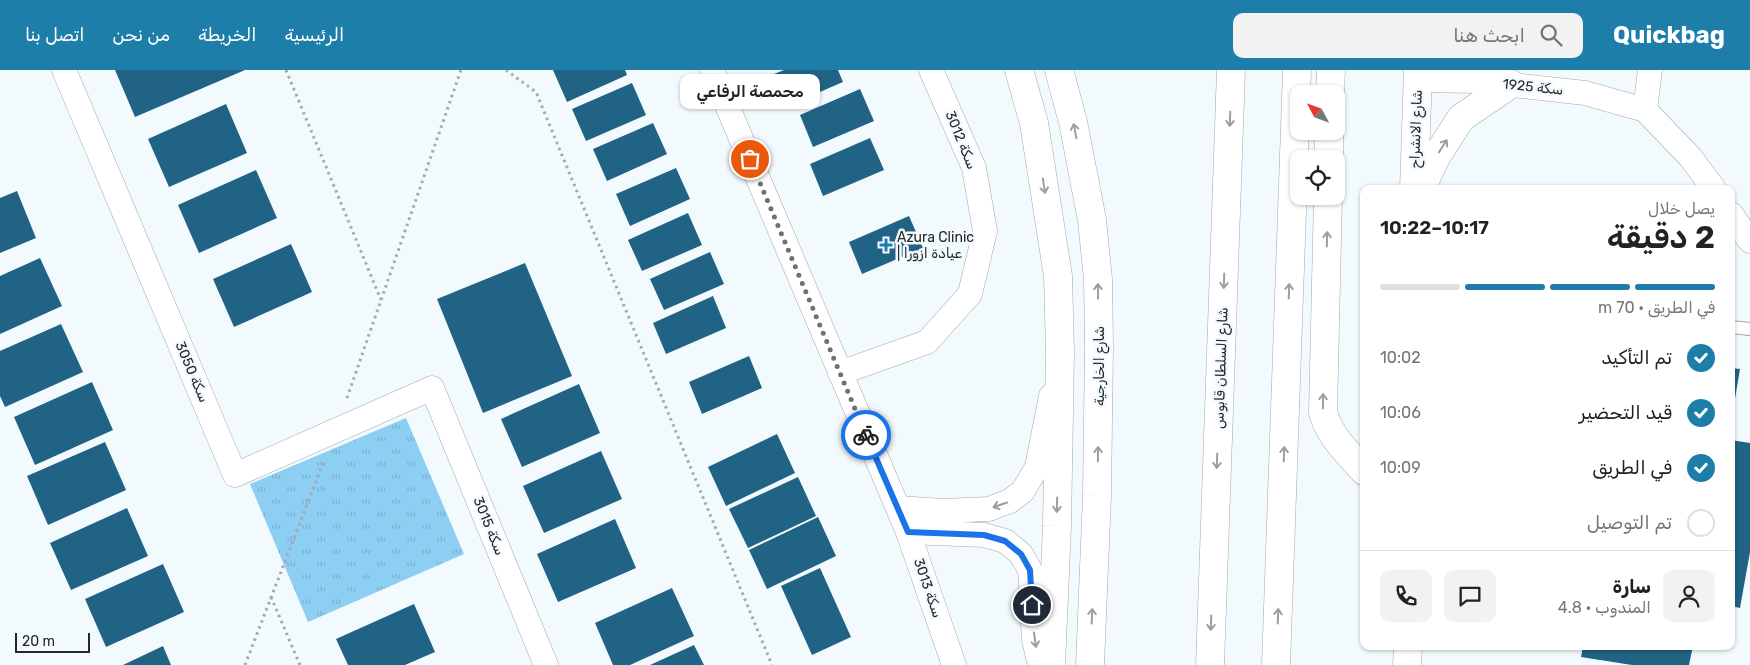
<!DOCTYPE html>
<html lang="ar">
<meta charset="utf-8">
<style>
body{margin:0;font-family:Rubik,Cairo,sans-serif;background:#f2f2f2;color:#222;direction:rtl;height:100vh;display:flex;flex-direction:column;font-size:19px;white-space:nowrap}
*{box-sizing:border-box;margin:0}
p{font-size:16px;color:#767676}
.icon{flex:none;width:28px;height:28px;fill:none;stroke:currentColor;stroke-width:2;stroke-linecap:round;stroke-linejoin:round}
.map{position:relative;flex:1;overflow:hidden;direction:ltr}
.sheet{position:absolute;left:1360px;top:115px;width:375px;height:465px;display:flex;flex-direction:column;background:#fff;border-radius:10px;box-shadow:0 1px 4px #0004;direction:rtl}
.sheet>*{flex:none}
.needle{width:32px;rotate:311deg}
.tools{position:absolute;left:1290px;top:15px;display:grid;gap:10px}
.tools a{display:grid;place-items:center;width:55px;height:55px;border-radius:10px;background:#fff;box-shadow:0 1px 4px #0004;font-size:25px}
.scale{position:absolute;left:15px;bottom:12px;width:75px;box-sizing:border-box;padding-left:5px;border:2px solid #24282a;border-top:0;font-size:14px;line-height:18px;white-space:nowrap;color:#24282a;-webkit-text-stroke:4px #f2fafe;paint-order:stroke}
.pin{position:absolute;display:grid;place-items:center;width:42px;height:42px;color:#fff;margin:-21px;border:2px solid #fff;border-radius:50%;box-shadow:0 1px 5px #0007}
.courier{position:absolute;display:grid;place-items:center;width:50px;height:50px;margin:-25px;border:4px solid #1a73e8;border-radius:50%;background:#fff;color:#222;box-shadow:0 1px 6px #0007}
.bubble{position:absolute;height:35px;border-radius:10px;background:#fff;box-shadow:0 1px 4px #0004;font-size:16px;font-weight:600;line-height:35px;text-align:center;direction:rtl}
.summary em{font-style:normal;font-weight:600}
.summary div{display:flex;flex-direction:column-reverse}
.summary{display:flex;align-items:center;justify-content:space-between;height:85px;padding:0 20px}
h1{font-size:32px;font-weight:600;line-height:38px}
.bar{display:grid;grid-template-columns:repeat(4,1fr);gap:8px 5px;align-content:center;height:60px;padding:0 20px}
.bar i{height:6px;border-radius:4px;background:#e0e0e0}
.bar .selected{background:#1d7eaa}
.bar p{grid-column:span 4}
.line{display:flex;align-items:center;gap:12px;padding:0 20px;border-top:1px solid #e0e0e0}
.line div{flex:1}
.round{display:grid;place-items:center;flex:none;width:52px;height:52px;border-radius:10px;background:#f2f2f2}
ol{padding:0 20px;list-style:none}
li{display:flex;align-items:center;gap:15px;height:55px}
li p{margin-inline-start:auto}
li .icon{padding:5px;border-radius:50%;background:#1d7eaa;color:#fff;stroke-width:4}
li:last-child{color:#767676}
li i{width:28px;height:28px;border:2px solid #e0e0e0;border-radius:50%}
header{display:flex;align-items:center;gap:30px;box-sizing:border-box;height:70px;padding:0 25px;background:#1d7eaa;color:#fff}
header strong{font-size:24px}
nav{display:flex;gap:28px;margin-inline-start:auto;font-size:18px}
.search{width:350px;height:45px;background:#f2f2f2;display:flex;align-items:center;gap:12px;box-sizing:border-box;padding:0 18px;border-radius:10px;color:#767676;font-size:19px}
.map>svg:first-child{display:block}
</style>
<header>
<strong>Quickbag</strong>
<div class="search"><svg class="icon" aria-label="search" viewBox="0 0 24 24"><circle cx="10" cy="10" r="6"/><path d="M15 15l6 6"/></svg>ابحث هنا</div>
<nav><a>الرئيسية</a><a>الخريطة</a><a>من نحن</a><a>اتصل بنا</a></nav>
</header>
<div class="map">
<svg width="1750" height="595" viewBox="0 0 1750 595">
<defs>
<pattern id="park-tufts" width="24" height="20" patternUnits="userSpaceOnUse" patternTransform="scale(1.25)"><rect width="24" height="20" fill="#8dcef3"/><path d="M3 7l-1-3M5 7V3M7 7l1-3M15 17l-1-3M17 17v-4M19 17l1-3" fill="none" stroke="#7ab1d0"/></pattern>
</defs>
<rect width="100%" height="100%" fill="#f2fafe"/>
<path fill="url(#park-tufts)" d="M406,348l58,136 -156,68 -58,-138z"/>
<g fill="#206384">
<path d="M115,0h130l-110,47z"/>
<path d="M553,0h72l2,5 -60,27z"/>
<path d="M784,0h54l5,12 -60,26 -14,-32z"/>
<path d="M632,13l14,32 -60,26 -14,-32z"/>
<path d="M860,19l14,32 -61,26 -13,-32z"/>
<path d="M226,34l21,49 -78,34 -21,-48z"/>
<path d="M653,53l14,31 -60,27 -14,-32z"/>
<path d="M870,68l14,32 -61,26 -13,-32z"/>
<path d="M676,98l14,31 -60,27 -14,-32z"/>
<path d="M256,100l21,48 -78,35 -21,-48z"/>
<path d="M17,121l19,47 -36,15v-55z"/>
<path d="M688,143l14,32 -60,26 -14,-31z"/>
<path d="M909,146l14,32 -61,26 -13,-32z"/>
<path d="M291,174l21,48 -78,35 -21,-48z"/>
<path d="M710,182l14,32 -60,26 -14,-31z"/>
<path d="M40,188l22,48 -62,28v-58z"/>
<path d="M525,193l47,113 -89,37 -46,-114z"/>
<path d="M713,226l13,32 -60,26 -13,-31z"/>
<path d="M61,254l22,48 -78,35 -5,-11v-45z"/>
<path d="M749,286l13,32 -60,26 -13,-32z"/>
<path d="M1731,298l9,1 -8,47h-1z"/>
<path d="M92,312l21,48 -78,35 -21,-48z"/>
<path d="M579,314l21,49 -78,34 -21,-48z"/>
<path d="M777,364l18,39 -69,33 -18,-39z"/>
<path d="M1731,370l19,3v109l-10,56 -9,-2z"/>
<path d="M105,372l21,48 -78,35 -21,-49z"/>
<path d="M601,381l21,48 -78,34 -21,-47z"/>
<path d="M798,407l18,39 -68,32 -19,-39z"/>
<path d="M127,438l21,48 -77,34 -21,-47z"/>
<path d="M818,447l18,39 -69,33 -18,-39z"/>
<path d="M615,449l21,49 -78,34 -21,-48z"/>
<path d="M163,494l21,48 -78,35 -21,-48z"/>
<path d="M820,498l31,69 -39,18 -31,-69z"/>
<path d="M672,518l22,48 -64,29h-17l-18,-42z"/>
<path d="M414,534l21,48 -30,13h-57l-12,-26z"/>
<path d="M694,575l10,20h-54z"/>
<path d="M163,576l8,19h-48z"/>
<path d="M1583,576h110l-4,19h-57l-51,-8z"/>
</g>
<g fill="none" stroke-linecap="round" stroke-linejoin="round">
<defs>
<path id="lane" d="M1731,257l19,2"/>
<g id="street">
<path d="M64,0l171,405 197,-87 114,277"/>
<path d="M712,0l196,462 46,133"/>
<path d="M1418,10l59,1 108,12 60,17 46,48 23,31"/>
<path d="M1645,40l5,-40"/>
<path d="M1731,144l19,27"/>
<path d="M840,303l87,-31 43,-48 15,-63 -11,-63 -43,-98"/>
<path d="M898,438l46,3 45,-2 21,-8 13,-10 14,-24 14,-71"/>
<path d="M908,462l76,3 21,6 16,13 9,16 4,70 6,25"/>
</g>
<g id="secondary">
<path d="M1480,0l26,14"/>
<path d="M1414,119l4,-119"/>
<path d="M1421,119l15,-32 25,-39 50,-34"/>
<path d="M1407,595l1,-19"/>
</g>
<g id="primary">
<path d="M1019,0l15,53 24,153 2,77 -3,173 -6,139"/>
<path d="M1059,0l14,52 19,98 6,59 1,67 -2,149 -7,170"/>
</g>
<g id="highway">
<path d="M1330,24l1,-24"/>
<path d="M1329,89v-28"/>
<path d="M1328,126l-5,216c6,24 25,41 41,59"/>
<path d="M1210,595l21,-595"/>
<path d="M1276,595l21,-595"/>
</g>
</defs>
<use href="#lane" stroke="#a0a9af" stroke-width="14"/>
<use href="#street" stroke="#a0a9af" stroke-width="25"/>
<use href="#secondary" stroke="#a0a9af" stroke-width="29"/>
<use href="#primary" stroke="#a0a9af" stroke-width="29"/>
<use href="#highway" stroke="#a0a9af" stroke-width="29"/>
<g stroke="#a3a9ac" stroke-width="3" stroke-dasharray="2.5 4" stroke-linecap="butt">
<path d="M286,0l95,230"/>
<path d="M506,0l30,22 236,573"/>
<path d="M347,328l114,-328"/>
<path d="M271,527l29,68"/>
<path d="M245,595l78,-202"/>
</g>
<use href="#lane" stroke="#fff" stroke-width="12"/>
<use href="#street" stroke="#fff" stroke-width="24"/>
<use href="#secondary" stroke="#fff" stroke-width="28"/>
<use href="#primary" stroke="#fff" stroke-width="28"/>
<use href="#highway" stroke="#fff" stroke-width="28"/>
</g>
<defs><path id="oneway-shaft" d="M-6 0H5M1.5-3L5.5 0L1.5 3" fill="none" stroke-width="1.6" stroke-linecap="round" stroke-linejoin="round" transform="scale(1.25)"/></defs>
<g stroke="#9c9e9f">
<use href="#oneway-shaft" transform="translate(1230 49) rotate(92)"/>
<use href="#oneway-shaft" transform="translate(1075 61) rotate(-101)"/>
<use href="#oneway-shaft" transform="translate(1443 76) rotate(-57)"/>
<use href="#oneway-shaft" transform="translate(1044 116) rotate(81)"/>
<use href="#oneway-shaft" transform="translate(1327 169) rotate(-89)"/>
<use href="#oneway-shaft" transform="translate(1224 211) rotate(92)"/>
<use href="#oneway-shaft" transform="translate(1098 221) rotate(-91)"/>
<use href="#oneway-shaft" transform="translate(1289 221) rotate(-88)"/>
<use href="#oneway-shaft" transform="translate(1323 331) rotate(-89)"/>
<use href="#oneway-shaft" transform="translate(1098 384) rotate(-89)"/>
<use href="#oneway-shaft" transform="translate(1284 384) rotate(-88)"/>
<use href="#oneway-shaft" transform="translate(1217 391) rotate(92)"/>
<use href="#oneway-shaft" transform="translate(1000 435) rotate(161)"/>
<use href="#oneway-shaft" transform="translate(1057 435) rotate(91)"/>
<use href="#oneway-shaft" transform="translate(1092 546) rotate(-88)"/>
<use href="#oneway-shaft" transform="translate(1278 546) rotate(-88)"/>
<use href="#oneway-shaft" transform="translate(1211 553) rotate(92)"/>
<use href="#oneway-shaft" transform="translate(1035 570) rotate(82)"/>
</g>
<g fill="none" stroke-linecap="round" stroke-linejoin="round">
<path stroke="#6c7274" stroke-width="5" stroke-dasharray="0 9" d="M750,89l116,276"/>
<path stroke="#1a73e8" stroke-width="6" d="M866,365l42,97 76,3 21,6 16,13 9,16 2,35"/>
</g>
<path fill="#1d7eaa" stroke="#f2fafe" stroke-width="2" d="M883.5 167.5h5v5h5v5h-5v5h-5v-5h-5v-5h5z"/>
<g text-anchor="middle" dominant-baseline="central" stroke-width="5" stroke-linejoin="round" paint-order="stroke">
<g font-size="14" fill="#24282a" stroke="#f2fafe">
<text transform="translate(1533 17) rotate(6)">سكة 1925</text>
<text transform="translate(1416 59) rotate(-88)">شارع الانشراح</text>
<text transform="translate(961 70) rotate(68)">سكة 3012</text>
<text transform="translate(1099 296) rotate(-90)">شارع الخارجية</text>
<text transform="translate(1221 298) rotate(-88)">شارع السلطان قابوس</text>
<text transform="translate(192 302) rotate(67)">سكة 3050</text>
<text transform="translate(489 456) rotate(68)">سكة 3015</text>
<text transform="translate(928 518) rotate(71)">سكة 3013</text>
</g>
<g font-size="14" fill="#24282a" stroke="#f2fafe" text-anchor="start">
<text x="897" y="167">Azura Clinic<tspan x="897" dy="16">| عيادة ازورا</tspan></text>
</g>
</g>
</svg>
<div class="tools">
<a><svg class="needle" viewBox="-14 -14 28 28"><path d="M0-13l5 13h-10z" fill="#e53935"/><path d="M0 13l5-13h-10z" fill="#767676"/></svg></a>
<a><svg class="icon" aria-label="locate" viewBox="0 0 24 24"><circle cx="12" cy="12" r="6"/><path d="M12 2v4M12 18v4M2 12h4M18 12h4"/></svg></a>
</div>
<div class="scale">20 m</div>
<div class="pin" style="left:750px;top:89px;background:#ea580c"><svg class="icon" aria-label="bag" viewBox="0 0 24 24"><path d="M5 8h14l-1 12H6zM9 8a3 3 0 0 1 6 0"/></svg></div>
<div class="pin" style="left:1032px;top:535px;background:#1f2937"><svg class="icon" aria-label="home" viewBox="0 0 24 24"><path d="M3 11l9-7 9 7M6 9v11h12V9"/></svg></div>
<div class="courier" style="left:866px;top:365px"><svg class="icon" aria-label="bike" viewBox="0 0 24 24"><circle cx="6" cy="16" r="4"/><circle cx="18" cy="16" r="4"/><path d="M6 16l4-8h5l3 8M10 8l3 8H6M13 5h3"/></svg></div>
<div class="bubble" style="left:680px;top:4px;width:140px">محمصة الرفاعي</div>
<section class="sheet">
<div class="summary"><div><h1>2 دقيقة</h1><p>يصل خلال</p></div><em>10:17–10:22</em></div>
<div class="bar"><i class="selected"></i><i class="selected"></i><i class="selected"></i><i></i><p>في الطريق · 70 m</p></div>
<ol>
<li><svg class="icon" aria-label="check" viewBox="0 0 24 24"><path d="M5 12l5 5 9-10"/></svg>تم التأكيد<p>10:02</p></li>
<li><svg class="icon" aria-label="check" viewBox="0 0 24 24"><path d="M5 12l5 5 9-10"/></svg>قيد التحضير<p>10:06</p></li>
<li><svg class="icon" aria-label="check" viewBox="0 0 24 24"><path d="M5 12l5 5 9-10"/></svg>في الطريق<p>10:09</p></li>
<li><i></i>تم التوصيل</li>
</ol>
<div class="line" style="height:90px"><a class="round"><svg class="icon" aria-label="person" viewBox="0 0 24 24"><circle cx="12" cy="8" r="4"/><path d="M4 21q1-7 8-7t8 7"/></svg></a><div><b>سارة</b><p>المندوب · 4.8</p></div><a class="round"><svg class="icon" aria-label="chat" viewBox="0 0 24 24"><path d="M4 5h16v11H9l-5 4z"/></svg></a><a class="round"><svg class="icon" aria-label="phone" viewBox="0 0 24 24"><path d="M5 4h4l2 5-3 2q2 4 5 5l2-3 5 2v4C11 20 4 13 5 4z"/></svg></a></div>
</section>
</div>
